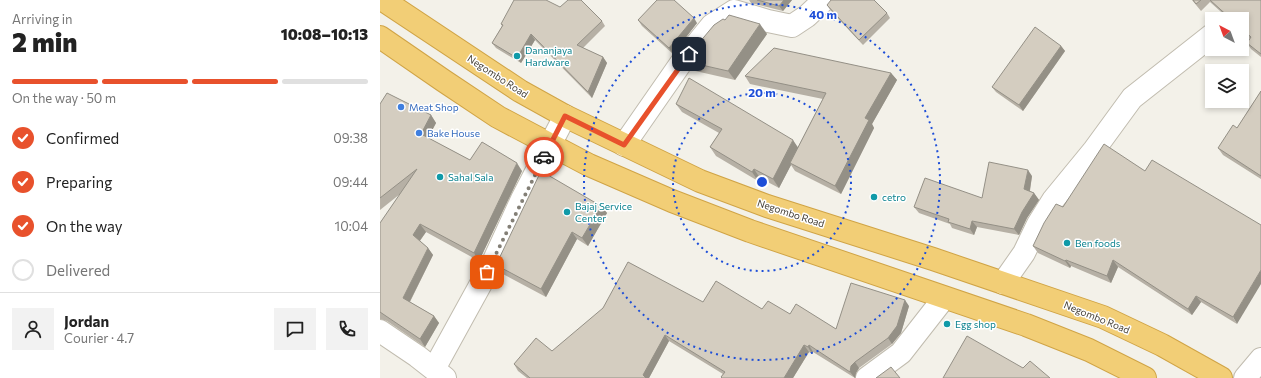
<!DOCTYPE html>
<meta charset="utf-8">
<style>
body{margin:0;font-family:Commissioner,sans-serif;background:#f2f2f2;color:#222;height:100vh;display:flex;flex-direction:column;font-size:15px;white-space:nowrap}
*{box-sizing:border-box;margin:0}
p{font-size:13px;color:#767676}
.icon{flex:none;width:22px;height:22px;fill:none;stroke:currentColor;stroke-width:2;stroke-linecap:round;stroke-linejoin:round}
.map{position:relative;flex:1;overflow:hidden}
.drawer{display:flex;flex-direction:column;background:#fff;width:380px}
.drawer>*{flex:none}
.needle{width:26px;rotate:319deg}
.controls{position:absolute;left:825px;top:12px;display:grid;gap:8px}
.controls a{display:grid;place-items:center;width:44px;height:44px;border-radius:0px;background:#fff;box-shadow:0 2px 6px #0003;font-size:20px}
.pin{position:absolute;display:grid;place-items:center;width:34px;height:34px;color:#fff;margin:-17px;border-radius:8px;box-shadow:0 2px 6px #0006}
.courier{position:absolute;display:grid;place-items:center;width:40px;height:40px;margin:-20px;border:3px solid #e8512c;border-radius:50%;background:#fff;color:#222;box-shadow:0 1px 5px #0007}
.summary em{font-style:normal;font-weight:800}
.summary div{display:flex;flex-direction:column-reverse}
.summary{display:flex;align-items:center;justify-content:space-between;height:68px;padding:0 12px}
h1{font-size:26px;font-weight:800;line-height:30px}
.bar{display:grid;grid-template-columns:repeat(4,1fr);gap:6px 4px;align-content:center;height:48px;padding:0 12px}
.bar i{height:5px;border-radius:3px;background:#e0e0e0}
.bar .selected{background:#e8512c}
.bar p{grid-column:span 4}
.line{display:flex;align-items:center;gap:10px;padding:0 12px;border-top:1px solid #e0e0e0}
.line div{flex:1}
.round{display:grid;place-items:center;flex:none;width:42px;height:42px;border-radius:0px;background:#f2f2f2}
ol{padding:0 12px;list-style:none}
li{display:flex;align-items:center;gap:12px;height:44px}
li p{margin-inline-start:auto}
li .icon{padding:4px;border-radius:50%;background:#e8512c;color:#fff;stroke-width:4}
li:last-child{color:#767676}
li i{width:22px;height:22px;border:2px solid #e0e0e0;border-radius:50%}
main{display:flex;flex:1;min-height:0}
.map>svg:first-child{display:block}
</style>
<main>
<section class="drawer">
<div class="summary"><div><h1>2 min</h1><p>Arriving in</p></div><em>10:08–10:13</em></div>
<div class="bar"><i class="selected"></i><i class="selected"></i><i class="selected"></i><i></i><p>On the way · 50 m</p></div>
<ol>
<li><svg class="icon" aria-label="check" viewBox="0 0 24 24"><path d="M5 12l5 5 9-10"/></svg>Confirmed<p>09:38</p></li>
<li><svg class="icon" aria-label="check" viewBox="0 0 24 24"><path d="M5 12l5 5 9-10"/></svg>Preparing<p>09:44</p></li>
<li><svg class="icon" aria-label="check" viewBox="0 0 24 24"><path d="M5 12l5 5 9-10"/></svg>On the way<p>10:04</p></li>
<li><i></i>Delivered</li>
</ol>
<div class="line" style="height:72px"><a class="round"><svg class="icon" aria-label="person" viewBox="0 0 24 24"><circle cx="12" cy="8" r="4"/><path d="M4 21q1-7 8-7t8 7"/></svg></a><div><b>Jordan</b><p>Courier · 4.7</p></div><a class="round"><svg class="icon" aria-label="chat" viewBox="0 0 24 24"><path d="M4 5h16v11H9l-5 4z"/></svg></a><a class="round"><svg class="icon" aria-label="phone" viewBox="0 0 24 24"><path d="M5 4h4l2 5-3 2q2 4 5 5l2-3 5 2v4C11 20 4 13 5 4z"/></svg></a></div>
</section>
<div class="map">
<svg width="881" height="378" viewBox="0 0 881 378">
<rect width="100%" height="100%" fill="#f3f1e9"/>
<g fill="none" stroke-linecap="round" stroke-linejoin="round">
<defs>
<g id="minor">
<path d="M244,145l57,-82 31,-38 22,-14 34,10 24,5 15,-10 17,-16"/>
<path d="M623,283l21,-30 14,-29 15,-24 41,-50 38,-52 80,-63"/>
<path d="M0,331l37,25 28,22"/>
<path d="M54,369l60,-109 28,-61 43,-83"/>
<path d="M487,378l34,-25 43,-55"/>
<path d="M865,378l16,-19"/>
</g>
<g id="highway">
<path d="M3,0l137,91 45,25 135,65 67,25 166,53 170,58 59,28 59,33"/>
<path d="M0,37l64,44 54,36 91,48 83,36 78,30 276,94 63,25 56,28"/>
</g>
</defs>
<use href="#minor" stroke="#c1bcaf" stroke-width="24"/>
<use href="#highway" stroke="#d0a446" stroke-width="24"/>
<use href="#minor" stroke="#fff" stroke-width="22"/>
<use href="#highway" stroke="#f2ce76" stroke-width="22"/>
</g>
<g fill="#b6b0a5">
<path d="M369,0h43l-9,11 -32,-8z"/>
<path d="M812,0h69v57l-10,-8 -4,-6 3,-4 -8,-8v-12h-13l-19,-17 -9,9z"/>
<path d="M447,5l60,8 3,5 -27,27 -32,-34z"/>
<path d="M180,7l42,14 3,5 -22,22 20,9 4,6 -15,35 -57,-58 -14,23 -25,-15 -4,-5 10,-17 -1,-2z"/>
<path d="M258,20l59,3 -24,31 -31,-28z"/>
<path d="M345,20l42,14 -32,46 -44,-10 -7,-9z"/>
<path d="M681,46l4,5 -42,60 -27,-19 -4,-5z"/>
<path d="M511,73l6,7 -25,44 2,4 -33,66 -46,-23 -4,-6 -12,23 -19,-10 -2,3 -42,-25 -6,-9 9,-14 -37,-21 -6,-8 122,43 25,-48 -73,-15 -5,-8z"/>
<path d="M881,91v88l-38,-24 -5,-7 19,-20z"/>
<path d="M0,104l51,11 5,8 -8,15 42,22 52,11 -43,90 -53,-29 -6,9 8,7 5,7 -23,47 24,14 5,7 -14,24 -38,-26 -7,-2v-96l20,-29 -20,16z"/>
<path d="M765,171l92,153 -36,-22 -9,13 -74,-48 -7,16 -40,-17 -1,2 -32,-15 -5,-7 30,-39z"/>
<path d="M652,176l-2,15 4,2 5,7 -12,18 -8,17 -42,-8 -3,8 -22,-7 -2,-4 -31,-11 -5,-6 68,-9z"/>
<path d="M221,206l6,7 -19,33 -11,-7 -31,58 -45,-24 -5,-8z"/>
<path d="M323,302l59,7 28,5 46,15 73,-23 -8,27 -9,11 -33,24 -3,5 -1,5 -42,-26 -1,2 -3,-2 -16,26h-72v-1l2,-3 -54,-33 -20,37h-122l-9,-7 -4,-7z"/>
</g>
<g fill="#949086">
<path d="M404,0h8l-9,11 -4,-5z"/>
<path d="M314,18l3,5 -24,31 -4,-6z"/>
<path d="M380,24l7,10 -32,46 -7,-9z"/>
<path d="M151,34l4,6 -14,23 -4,-5z"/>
<path d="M681,46l4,5 -42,60 -4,-6z"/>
<path d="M223,57l4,6 -15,35 -4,-6z"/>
<path d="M511,73l6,7 -25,44 2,4 -33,66 -6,-8 30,-68z"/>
<path d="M51,115l5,8 -10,19 -5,-8z"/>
<path d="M413,140l6,9 -9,14 1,2 -12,23 -6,-9z"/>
<path d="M137,163l5,8 -43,90 -5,-8z"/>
<path d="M374,169l6,9 -2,3 -6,-9z"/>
<path d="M648,170l4,6 -3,19 -5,-6z"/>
<path d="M654,193l5,7 -12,18 -8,17 -5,-6 8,-17z"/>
<path d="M221,206l6,7 -19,33 -6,-8z"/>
<path d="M592,221l5,6 -3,8 -4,-6z"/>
<path d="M40,224l6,8 -8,11 -5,-8z"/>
<path d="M192,232l5,7 -31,58 -5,-8z"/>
<path d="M48,248l5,7 -25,50 -5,-7z"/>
<path d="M686,260l5,6 -1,2 -5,-7z"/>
<path d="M733,260l5,7 -7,16 -4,-7z"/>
<path d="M881,270v14l-24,40 -4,-7z"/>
<path d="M816,296l5,6 -9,13 -4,-6z"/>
<path d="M525,300l4,6 -8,27 -9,11 -4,-6z"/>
<path d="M54,316l5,7 -14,24 -5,-8z"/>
<path d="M285,335l4,6 -20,37h-4l-2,-3z"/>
<path d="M424,345l5,7 -16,26h-9z"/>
<path d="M429,345l4,7 -1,2 -4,-7z"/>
<path d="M475,362l4,6 -3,5 -1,5 -5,-6 1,-6z"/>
</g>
<g fill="#d4cdc0" stroke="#949086">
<path d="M134,0h32l14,7 8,-7h13l21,21 -25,24 26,12 -15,35 -57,-58 -14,24 -25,-15 11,-18 -2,-1z"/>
<path d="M277,0h17l20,18 -25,30 -31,-28z"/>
<path d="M377,0h27l-5,6z"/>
<path d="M451,0h43l13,13 -28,27 -32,-35z"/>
<path d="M813,0h8l-5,4z"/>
<path d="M830,0h51v54l-14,-11 4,-6 -9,-8v-10h-11z"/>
<path d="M349,15l31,9 -32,47 -44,-10 30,-36 9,-6 2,1z"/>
<path d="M655,27l26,19 -42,59 -27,-18z"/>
<path d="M394,48l117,25 -26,45 4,2 -34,66 -45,-23 36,-70 -81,-17z"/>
<path d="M309,78l104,62 -20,39 -19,-10 -2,3 -42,-25 12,-18 -46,-25z"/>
<path d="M881,91v85l-43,-28 15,-23 4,3z"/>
<path d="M7,93l44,22 -10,19 49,26 12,-18 35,21 -43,90 -54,-29 -7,11 15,13 -25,50 31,18 -14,23 -40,-27v-89l37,-54 -37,29v-94z"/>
<path d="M724,144l41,27 7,-11 109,65v45l-28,47 -37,-21 -8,13 -75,-49 -6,16 -41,-16 -1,1 -32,-15 11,-23 12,-19 7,3z"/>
<path d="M609,162l39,8 -4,19 10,4 -12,19 -8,17 -42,-8 -2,8 -22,-7 1,-3 -35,-12 11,-29 57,20z"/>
<path d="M161,171l60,35 -19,32 -10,-6 -31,57 -45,-24z"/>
<path d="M248,262l75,40 13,-21 46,28 6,-8 22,13 6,-10 40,25 15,-46 54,17 -8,26 -9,12 -33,24 -4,4 -1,6 -41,-27 -1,2 -4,-2 -20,33h-62l-1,-1 4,-5 -60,-37 -22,40 3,3h-116l-16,-14 22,-26 16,13 51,-43z"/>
<path d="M587,336l56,32 7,-7 20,17h-107z"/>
<path d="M511,367l9,11h-24z"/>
</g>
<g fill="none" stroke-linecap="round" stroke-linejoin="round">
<path stroke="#837f76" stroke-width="4" stroke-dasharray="0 7.2" d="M107,272l57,-115"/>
<path stroke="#e8512c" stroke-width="5" d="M164,157l21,-41 59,29 65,-91"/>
</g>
<g fill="none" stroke="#1d4ed8" stroke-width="2" stroke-dasharray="2 4">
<circle cx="382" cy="182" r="89"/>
<circle cx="382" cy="182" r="178"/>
</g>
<g fill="#0f9aa8" stroke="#fff" stroke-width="1.5">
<circle cx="137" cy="56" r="4"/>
<circle cx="60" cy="177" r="4"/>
<circle cx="494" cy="197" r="4"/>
<circle cx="187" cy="212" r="4"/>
<circle cx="687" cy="243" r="4"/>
<circle cx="567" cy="324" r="4"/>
</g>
<g fill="#3f7fe0" stroke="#fff" stroke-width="1.5">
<circle cx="21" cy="107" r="4"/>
<circle cx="39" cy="133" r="4"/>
</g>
<g text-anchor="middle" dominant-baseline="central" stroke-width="3" stroke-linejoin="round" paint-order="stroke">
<g font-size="10" fill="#0d838f" stroke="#fff" text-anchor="start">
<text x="145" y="50">Dananjaya<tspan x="145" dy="12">Hardware</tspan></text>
<text x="68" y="177">Sahal Sala</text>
<text x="502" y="197">cetro</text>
<text x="195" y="206">Bajaj Service<tspan x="195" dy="12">Center</tspan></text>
<text x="695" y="243">Ben foods</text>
<text x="575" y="324">Egg shop</text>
</g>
<g font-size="10" fill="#464138" stroke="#fff">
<text transform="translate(118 76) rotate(33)">Negombo Road</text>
<text transform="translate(411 213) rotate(18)">Negombo Road</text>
<text transform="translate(717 317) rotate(22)">Negombo Road</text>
</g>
<g font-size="10" fill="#366cbe" stroke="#fff" text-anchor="start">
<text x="29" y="107">Meat Shop</text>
<text x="47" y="133">Bake House</text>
</g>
</g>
<circle cx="382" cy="182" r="6" fill="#1d4ed8" stroke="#fff" stroke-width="2"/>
<g font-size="12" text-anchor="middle" font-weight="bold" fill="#1d4ed8" stroke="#fff" stroke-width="3" stroke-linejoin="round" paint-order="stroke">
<text x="443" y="19">40 m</text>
<text x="382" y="97">20 m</text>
</g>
</svg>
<div class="controls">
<a><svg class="needle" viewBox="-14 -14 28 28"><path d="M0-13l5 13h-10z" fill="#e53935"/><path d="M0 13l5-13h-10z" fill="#767676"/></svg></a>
<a><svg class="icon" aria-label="layers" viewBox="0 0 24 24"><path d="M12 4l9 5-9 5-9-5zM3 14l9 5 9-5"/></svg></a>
</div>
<div class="pin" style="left:107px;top:272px;background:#ea580c"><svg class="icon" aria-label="bag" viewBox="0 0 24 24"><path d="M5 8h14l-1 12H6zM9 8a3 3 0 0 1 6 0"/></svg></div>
<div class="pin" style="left:309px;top:54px;background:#1f2937"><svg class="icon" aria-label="home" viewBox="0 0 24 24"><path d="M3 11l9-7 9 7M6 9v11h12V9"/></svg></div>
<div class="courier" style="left:164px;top:157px"><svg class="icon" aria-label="car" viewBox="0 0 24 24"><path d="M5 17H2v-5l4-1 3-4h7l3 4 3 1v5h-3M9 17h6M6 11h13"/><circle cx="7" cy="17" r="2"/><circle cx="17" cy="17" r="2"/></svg></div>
</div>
</main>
